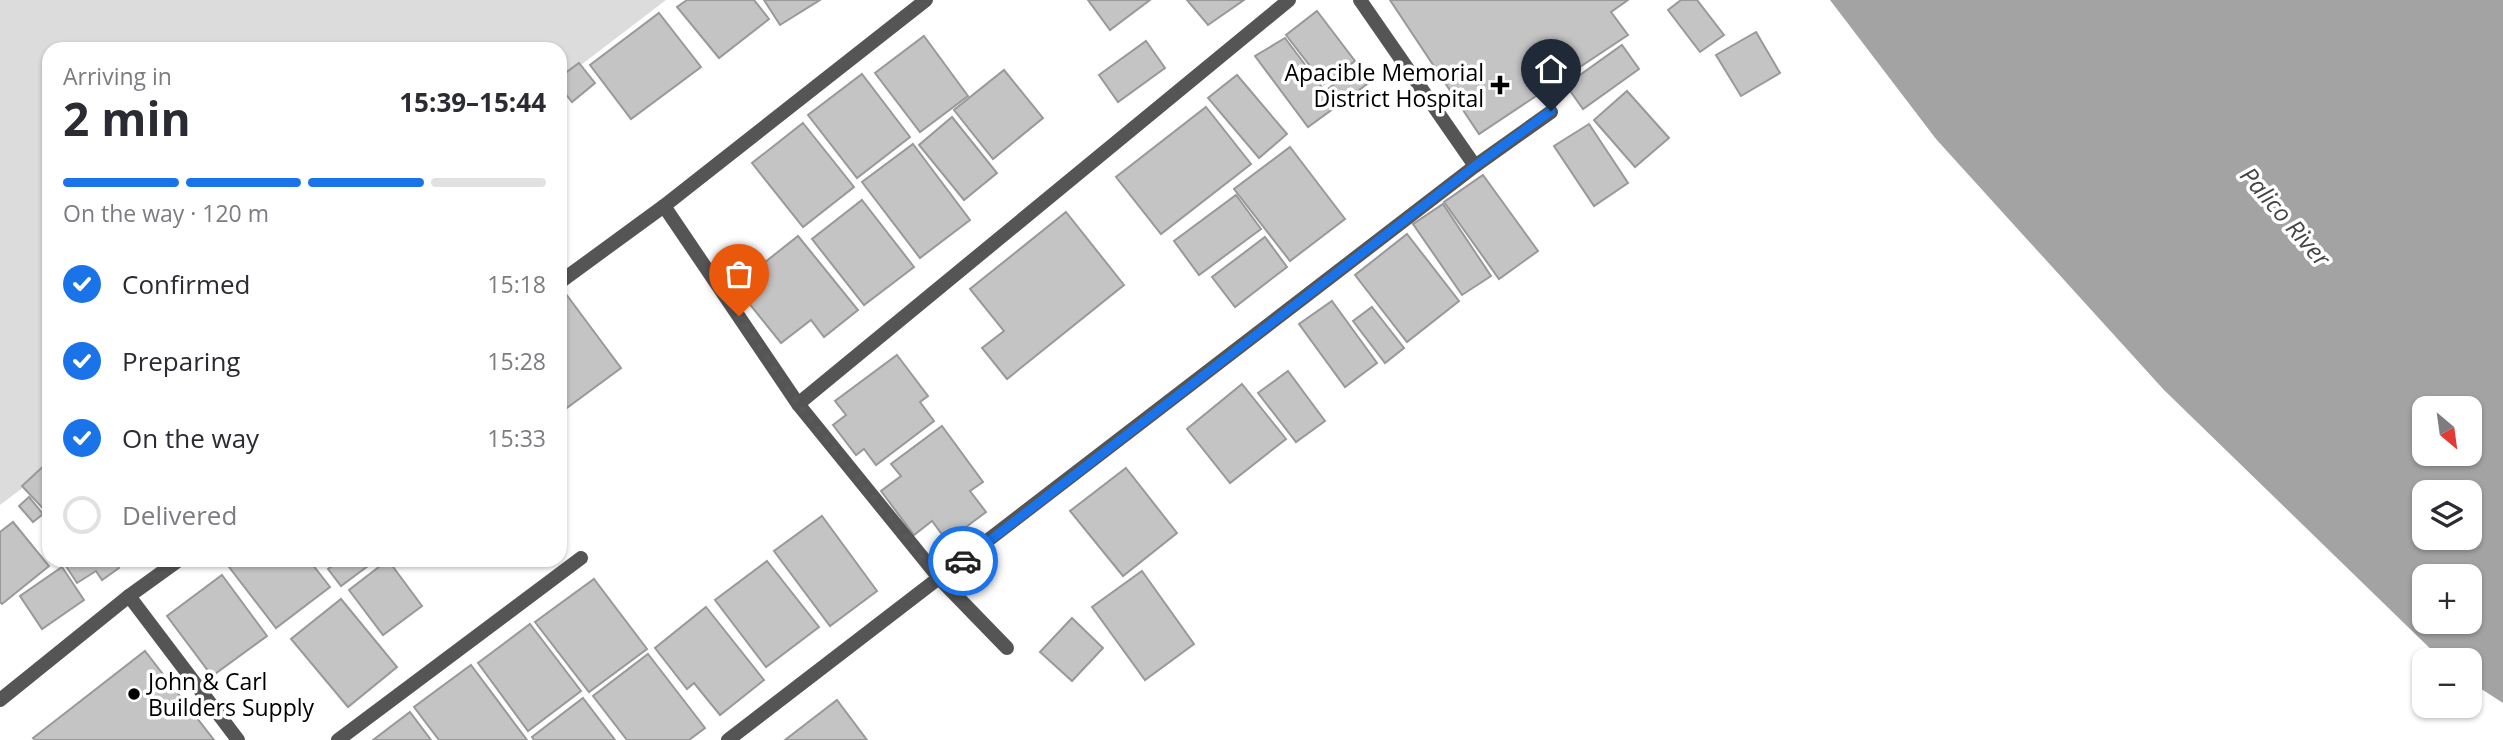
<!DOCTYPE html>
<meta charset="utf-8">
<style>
body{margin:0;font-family:"Open Sans",sans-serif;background:#f2f2f3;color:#2b2b33;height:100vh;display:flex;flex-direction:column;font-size:26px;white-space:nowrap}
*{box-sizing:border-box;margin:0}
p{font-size:23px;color:#7c7c81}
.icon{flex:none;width:38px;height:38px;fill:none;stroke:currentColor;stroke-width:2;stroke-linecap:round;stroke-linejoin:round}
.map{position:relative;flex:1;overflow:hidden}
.side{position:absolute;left:42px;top:42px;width:525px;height:525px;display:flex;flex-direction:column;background:#fff;border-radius:21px;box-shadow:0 2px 5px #0004}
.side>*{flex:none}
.needle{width:46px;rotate:151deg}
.tools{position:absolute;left:2412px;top:396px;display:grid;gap:14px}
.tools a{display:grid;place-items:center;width:70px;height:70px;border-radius:14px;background:#fff;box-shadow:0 2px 5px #0004;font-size:35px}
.pin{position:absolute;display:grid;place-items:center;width:60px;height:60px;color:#fff;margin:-72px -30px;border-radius:50% 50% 50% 0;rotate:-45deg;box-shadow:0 0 7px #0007}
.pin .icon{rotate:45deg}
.courier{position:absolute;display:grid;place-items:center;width:70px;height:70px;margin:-35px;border:5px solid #1a73e8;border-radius:50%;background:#fff;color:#222;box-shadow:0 2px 9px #0007}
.headline em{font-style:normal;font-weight:700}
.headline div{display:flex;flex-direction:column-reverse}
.headline{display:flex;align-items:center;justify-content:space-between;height:119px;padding:0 21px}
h1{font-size:46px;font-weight:700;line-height:52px}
.bar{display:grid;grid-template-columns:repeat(4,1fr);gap:10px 7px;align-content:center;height:84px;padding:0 21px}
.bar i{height:9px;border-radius:5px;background:#e1e1e2}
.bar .on{background:#1a73e8}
.bar p{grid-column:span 4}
ol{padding:0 21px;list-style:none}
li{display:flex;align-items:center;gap:21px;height:77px}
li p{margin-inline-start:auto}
li .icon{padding:7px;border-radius:50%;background:#1a73e8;color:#fff;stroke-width:4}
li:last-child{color:#7c7c81}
li i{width:38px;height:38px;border:4px solid #e1e1e2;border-radius:50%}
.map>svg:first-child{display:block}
</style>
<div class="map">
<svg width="2503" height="740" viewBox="0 0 2503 740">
<rect width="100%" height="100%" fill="#fff"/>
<path fill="#dcdcdc" d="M0,0h666l-106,81v-32h-511v419l-49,37z"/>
<path fill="#a3a3a3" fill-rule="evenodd" d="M1830,0h673v703l-34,-22v-21h-27l-278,-270 -228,-251zM2424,408h45v45h-45zM2424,492h45v45h-45zM2424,576h45v45h-45z"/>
<g fill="#c4c4c4" stroke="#999" stroke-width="2">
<path d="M687,0h67l15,19 -50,39 -42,-51z"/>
<path d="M764,0h56l-40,25z"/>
<path d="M1088,0h62l-40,30z"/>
<path d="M1187,0h57l-36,25z"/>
<path d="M1390,0h238l-17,12 17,23 -149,99z"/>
<path d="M1681,0h16l27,35 -24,17 -32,-42z"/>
<path d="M1317,11l38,50 -31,23 -38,-49z"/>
<path d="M659,13l42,54 -70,52 -41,-54z"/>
<path d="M1756,32l24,41 -39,23 -25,-41z"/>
<path d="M924,36l44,60 -48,36 -45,-59z"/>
<path d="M1285,38l40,53 32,-24 13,15 -62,45 -53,-71z"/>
<path d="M1146,41l19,27 -47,34 -19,-27z"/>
<path d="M1622,45l17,24 -56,40 -17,-24z"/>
<path d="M579,63l16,20 -23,19 -12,-15v-10z"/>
<path d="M1004,70l39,48 -50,41 -39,-49z"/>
<path d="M862,74l48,63 -53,41 -49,-63z"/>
<path d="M1237,75l50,59 -28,24 -51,-60z"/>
<path d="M1627,91l42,47 -34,29 -41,-47z"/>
<path d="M1206,107l45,57 -90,70 -45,-57z"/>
<path d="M952,117l45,56 -33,27 -45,-55z"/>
<path d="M803,123l51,64 -51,40 -51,-64z"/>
<path d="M1589,124l39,59 -34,23 -40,-60z"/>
<path d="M913,144l57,76 -50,38 -58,-76z"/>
<path d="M1290,147l55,72 -55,42 -56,-72z"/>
<path d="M1483,175l55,76 -39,28 -55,-77z"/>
<path d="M1236,195l25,34 -62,46 -25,-34z"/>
<path d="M862,200l52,67 -50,38 -52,-66z"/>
<path d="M1443,204l48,72 -29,19 -49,-71z"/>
<path d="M1066,212l58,73 -117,94 -25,-31 22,-17 -34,-42z"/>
<path d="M1407,234l52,67 -52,41 -52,-67z"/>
<path d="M798,236l60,74 -34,27 -13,-17 -30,23 -46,-57z"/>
<path d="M1265,237l22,30 -52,40 -23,-30z"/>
<path d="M566,294l55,74 -61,45v-115z"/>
<path d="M1332,301l45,62 -32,24 -46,-63z"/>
<path d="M1372,307l32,41 -19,15 -32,-42z"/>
<path d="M897,355l31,41 -8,6 14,19 -58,44 -12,-16 -8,6 -23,-30 13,-10 -11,-14z"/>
<path d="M1288,371l37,50 -29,21 -38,-49z"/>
<path d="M1242,384l44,55 -56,44 -43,-54z"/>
<path d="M942,426l41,56 -13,9 16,21 -39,29 -15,-20 -18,14 -33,-44 20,-15 -10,-12z"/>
<path d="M49,461v54l-27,-29z"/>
<path d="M1126,468l51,65 -54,43 -53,-65z"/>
<path d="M29,497l14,17 -10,8 -14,-16z"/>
<path d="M822,516l55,75 -47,35 -56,-75z"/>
<path d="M13,522l36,44 -47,38 -2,-2v-70z"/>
<path d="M62,560h52l5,8 -17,12 -6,-9 -19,12z"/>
<path d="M238,560h71l21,27 -54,41 -47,-61z"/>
<path d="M341,560h35l-35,26 -13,-17z"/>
<path d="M388,560l34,46 -39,29 -34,-45z"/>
<path d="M767,561l52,66 -53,40 -51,-67z"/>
<path d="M62,567l22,33 -42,29 -22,-33z"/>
<path d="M1142,571l52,73 -49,36 -53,-73z"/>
<path d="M222,575l45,61 -55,40 -45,-60z"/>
<path d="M594,579l53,70 -58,43 -54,-70z"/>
<path d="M341,599l56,68 -49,40 -57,-68z"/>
<path d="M706,607l58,73 -44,35 -26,-32 -7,6 -32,-41z"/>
<path d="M1072,618l31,30 -31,33 -32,-29z"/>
<path d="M530,624l51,67 -53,40 -50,-68z"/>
<path d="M145,651l69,89h-179l-2,-2z"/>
<path d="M648,654l57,74 -16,12h-62l-34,-44z"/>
<path d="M471,665l56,75h-88l-25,-33z"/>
<path d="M583,698l32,42h-81l-2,-3z"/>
<path d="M837,700l30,40h-82z"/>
<path d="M410,712l21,28h-58z"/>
</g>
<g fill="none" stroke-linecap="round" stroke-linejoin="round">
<g stroke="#555" stroke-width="14">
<path d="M1360,0l115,166"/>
<path d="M664,206l134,198 142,175 67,69"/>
<path d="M560,282l104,-76 262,-206"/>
<path d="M798,404l491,-404"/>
<path d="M129,596l109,144"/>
<path d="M0,700l129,-104 50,-36"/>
<path d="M338,740l243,-182"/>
<path d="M728,740l747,-574 76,-54"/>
</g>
</g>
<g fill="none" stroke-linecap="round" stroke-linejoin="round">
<path stroke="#595959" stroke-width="7" stroke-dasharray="0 12.6" d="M739,316l59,88 142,175 23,-18"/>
<path stroke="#1a73e8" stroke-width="9" d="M963,561l512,-395 76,-55"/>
</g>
<g fill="#000" stroke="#fff" stroke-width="2.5">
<path d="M1496.5 74.5h7v7h7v7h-7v7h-7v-7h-7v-7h7z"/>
<circle cx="134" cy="694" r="7"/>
</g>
<g text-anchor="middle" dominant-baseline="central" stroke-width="7" stroke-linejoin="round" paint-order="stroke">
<g font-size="23" fill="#000" stroke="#fff" text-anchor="end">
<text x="1484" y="72">Apacible Memorial<tspan x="1484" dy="26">District Hospital</tspan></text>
<text x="148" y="681" text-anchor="start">John &amp; Carl<tspan x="148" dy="26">Builders Supply</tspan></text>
</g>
<g font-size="24" font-style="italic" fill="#444" stroke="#fff">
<text transform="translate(2286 216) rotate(49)">Palico River</text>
</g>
</g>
</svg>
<div class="tools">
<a><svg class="needle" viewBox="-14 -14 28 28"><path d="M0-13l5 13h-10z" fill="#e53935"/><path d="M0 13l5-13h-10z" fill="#7c7c81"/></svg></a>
<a><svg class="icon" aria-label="layers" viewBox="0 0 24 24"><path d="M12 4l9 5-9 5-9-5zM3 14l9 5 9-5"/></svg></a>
<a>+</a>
<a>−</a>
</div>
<div class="pin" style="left:739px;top:316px;background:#ea580c"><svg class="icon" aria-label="bag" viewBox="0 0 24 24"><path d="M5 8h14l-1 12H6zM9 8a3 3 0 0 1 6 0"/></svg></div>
<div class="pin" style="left:1551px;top:111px;background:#1f2937"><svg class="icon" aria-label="home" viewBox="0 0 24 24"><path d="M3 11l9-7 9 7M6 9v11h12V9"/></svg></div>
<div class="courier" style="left:963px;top:561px"><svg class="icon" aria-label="car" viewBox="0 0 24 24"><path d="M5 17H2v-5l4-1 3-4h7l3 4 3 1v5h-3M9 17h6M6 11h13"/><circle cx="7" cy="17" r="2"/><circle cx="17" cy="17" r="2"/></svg></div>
<section class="side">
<div class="headline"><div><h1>2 min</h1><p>Arriving in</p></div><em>15:39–15:44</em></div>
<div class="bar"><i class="on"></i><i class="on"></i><i class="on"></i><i></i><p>On the way · 120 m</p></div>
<ol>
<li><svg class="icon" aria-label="check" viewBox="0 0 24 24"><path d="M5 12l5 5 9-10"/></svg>Confirmed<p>15:18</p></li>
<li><svg class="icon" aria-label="check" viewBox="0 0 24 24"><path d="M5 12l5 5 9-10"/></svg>Preparing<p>15:28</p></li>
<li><svg class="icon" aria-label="check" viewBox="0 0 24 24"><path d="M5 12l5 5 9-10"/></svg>On the way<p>15:33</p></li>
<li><i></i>Delivered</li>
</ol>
</section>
</div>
